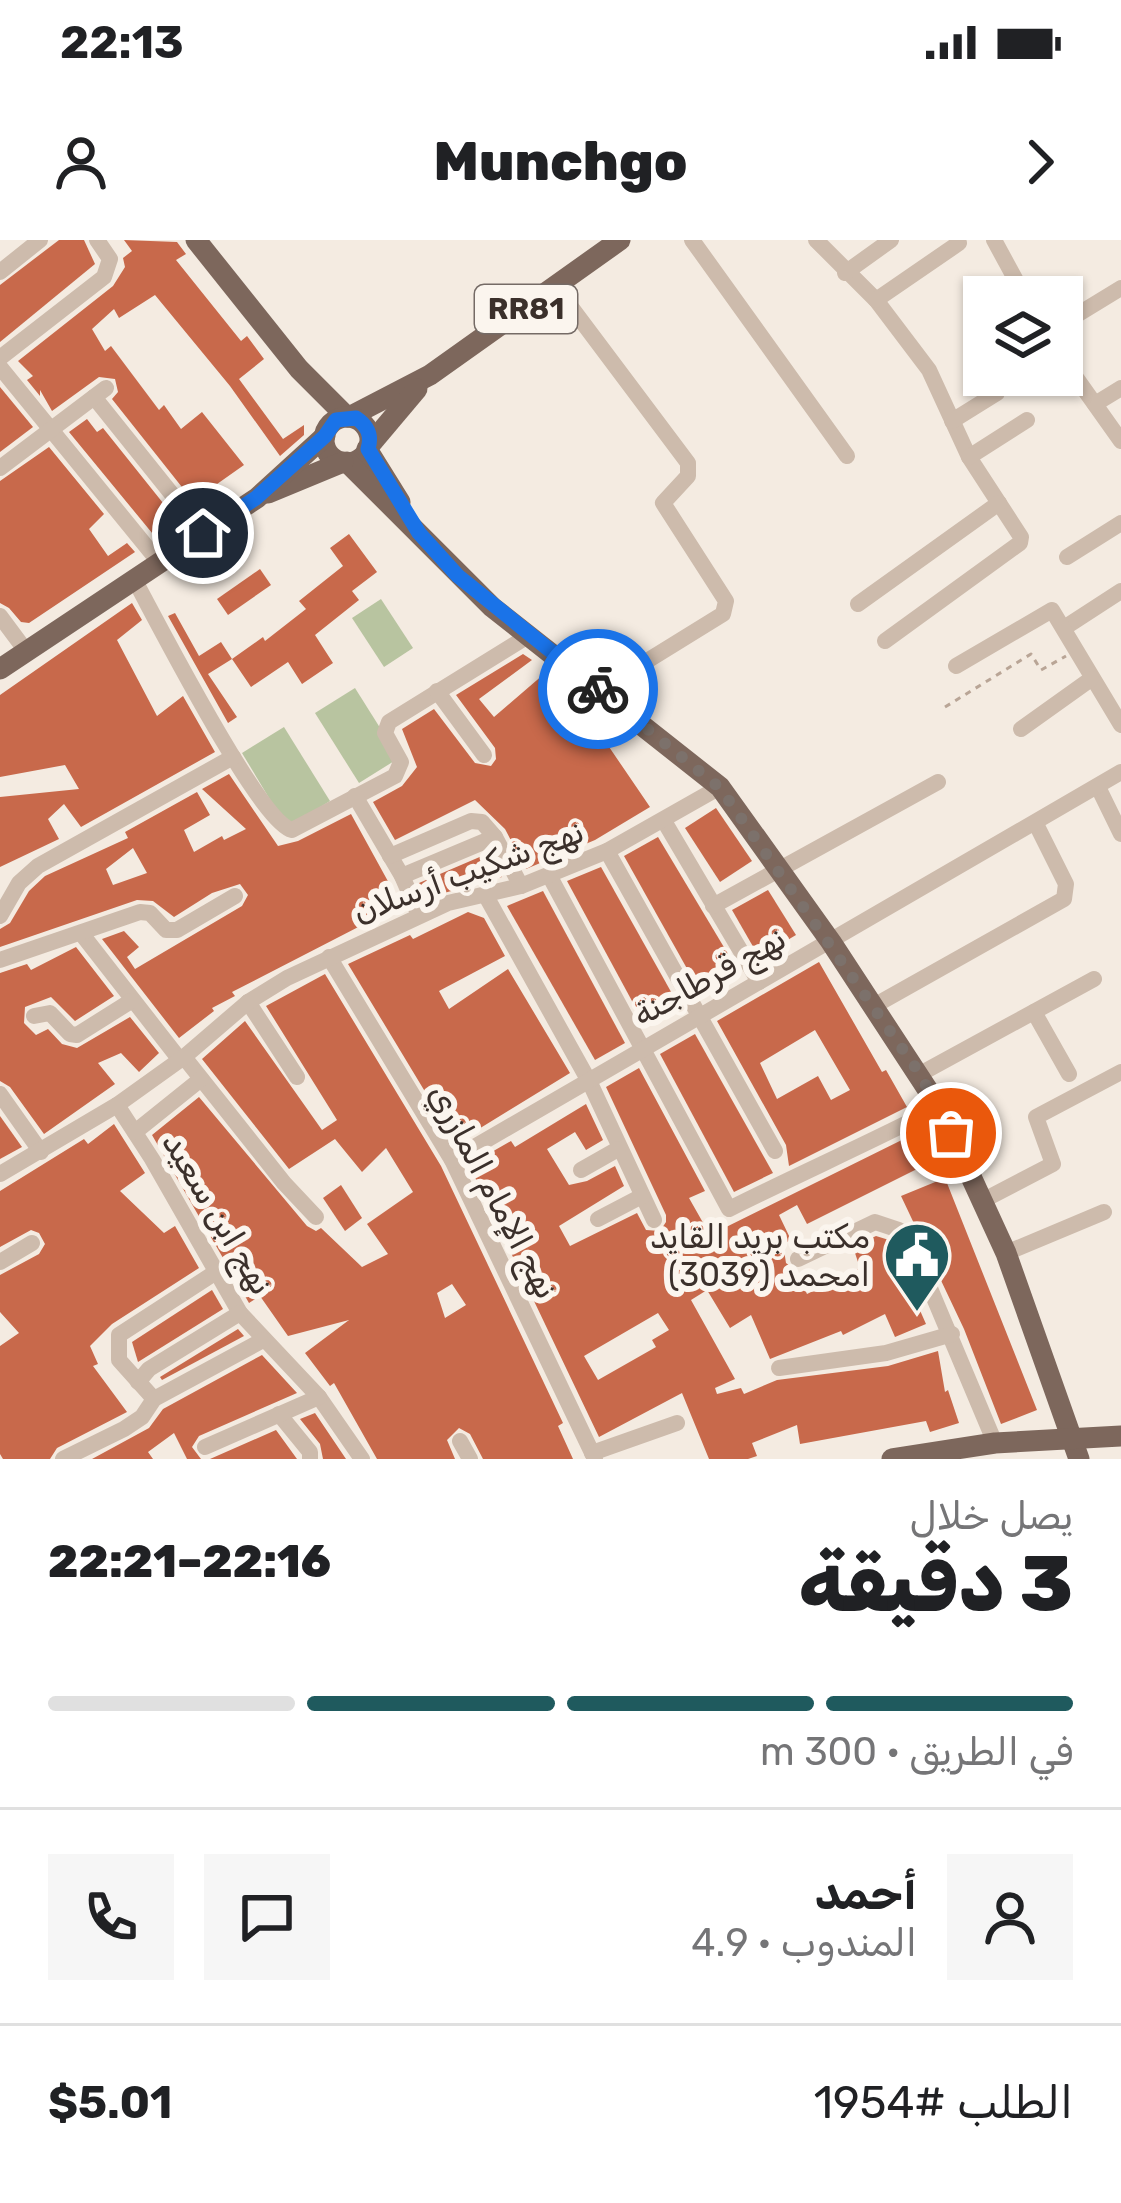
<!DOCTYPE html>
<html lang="ar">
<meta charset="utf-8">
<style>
body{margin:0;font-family:Rubik,"Noto Sans Arabic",sans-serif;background:#f6f6f6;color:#202124;direction:rtl;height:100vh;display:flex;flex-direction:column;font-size:45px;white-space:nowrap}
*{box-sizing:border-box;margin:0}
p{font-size:39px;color:#757577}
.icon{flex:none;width:66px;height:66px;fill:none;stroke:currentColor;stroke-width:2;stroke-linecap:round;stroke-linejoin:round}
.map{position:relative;height:1219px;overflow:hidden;direction:ltr}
.details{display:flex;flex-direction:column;background:#fff;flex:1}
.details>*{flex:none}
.fabs{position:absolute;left:963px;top:36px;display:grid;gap:24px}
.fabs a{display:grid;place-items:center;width:120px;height:120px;border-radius:0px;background:#fff;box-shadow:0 3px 9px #0004;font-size:60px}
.pin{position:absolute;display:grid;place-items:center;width:102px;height:102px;color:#fff;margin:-51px;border:6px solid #fff;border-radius:50%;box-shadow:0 3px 12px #0007}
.courier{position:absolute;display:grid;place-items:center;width:120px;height:120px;margin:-60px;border:9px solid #1a73e8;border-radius:50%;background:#fff;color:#222;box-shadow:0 3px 15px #0007}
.overview em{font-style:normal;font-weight:800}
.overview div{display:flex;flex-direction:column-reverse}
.overview{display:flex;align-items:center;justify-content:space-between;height:204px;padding:0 48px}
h1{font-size:78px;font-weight:800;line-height:90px}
.bar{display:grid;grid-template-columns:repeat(4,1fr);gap:18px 12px;align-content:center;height:144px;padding:0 48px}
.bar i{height:15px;border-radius:9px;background:#e0e0e0}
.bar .active{background:#1f5a5e}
.bar p{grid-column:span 4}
.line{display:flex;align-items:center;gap:30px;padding:0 48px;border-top:3px solid #e0e0e0}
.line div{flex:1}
.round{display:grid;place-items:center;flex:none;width:126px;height:126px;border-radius:0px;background:#f6f6f6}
.status{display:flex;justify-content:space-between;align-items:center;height:84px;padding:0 60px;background:#fff;direction:ltr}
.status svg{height:33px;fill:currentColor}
header{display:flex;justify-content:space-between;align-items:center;height:156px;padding:0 48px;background:#fff;font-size:54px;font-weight:800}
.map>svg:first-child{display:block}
</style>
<div class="status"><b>22:13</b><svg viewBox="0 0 49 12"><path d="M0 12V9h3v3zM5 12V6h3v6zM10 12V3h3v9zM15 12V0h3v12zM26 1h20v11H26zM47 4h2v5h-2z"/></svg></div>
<header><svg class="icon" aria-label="forward" viewBox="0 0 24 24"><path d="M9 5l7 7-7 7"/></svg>Munchgo<svg class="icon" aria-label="person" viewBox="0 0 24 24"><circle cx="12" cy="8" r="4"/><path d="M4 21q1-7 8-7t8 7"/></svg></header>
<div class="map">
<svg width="1121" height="1219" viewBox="0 0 1121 1219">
<rect width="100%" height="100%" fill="#f4ebe1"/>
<g fill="#b8c4a0">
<path d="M381,359l32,49 -29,19 -32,-49z"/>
<path d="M355,448l44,70 -40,25 -44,-70z"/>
<path d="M284,487l46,74 -43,27 -45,-75z"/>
</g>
<g fill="#c8694b" fill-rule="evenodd">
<path d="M59,0h25l11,24 -95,78v-57z"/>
<path d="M124,0l53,2 9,12 -10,6 65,81 6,-5 17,23 -25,20 44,60 21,-14v10l-24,21 -50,-70 -75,-91 -36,23 -5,-9 -22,20 13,22 6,-5 48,64 5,-5 17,24 21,-17 42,53 -51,36 -81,-102 6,-7 -3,-13 -16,-2 -47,34 -12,-21v6l-13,-16 6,-4 -15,-15 95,-75 12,-19 -2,-9 9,-7z"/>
<path d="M0,147l33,40 -33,25z"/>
<path d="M87,179l10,13 6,-4 76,95 -22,16 -88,-107z"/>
<path d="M49,207l55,67 -15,15 19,27 19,-13 8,9 -106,71 -8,-1 -12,-14 -9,-5v-122z"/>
<path d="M349,294l28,38 -25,19 7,9 -44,35 18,28 -31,21 -14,-22 -37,25 -19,-28 31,-22 2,4 41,-32 -7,-8 44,-35 -13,-18z"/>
<path d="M260,329l11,16 -43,30 -11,-16z"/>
<path d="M132,363l10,17 -25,20 40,76 26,-20 32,56 -134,75 -17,-23 -16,15 11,20 -59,28v-70l79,-8 -14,-24 -65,12v-82z"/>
<path d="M175,373l24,43 22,-14 11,17 -24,15 29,43 -9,6 -60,-107z"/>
<path d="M523,414l9,6 -53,39 15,18 50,-43 32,18 24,52 5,-3 45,66 -55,33 -69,29 -21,-40 -30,-29 -80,40 -22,-38 29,-16 15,-19 -15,-38 32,-20 41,54 16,3 5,-7 -1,-11 -39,-53z"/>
<path d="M229,534l49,72 20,-5 53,-27 50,91 -169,87 3,4 -23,12 2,3 -35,27 -77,-99 22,-8 15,16 -12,10 8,12 107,-63 6,-11 -8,-11 -28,9 -38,24 -21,-16 -16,-1 -137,47v-18l10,-6 19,-32 16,-15 83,-38 -3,-6 72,-40 13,23 -26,15 10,22 28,-16 2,4 22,-11 -44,-40zM133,608l14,25 -34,12 -7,-16z"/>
<path d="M716,568l36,53 -32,21 -35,-54z"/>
<path d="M658,597l79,132 -38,21 -75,-134z"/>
<path d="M489,613l13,24 -76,21 -7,-15z"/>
<path d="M601,627l78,139 -34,19 -78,-144z"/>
<path d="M768,650l28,45 -37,22 -27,-47z"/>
<path d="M543,651l82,152 -30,17 -88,-154z"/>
<path d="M468,672l16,6 21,38 -66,35 10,18 59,-40 62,104 -114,70 -108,-179 62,-29 3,4z"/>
<path d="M76,707l38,49 -39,25 -24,-24 -26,10 -1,16 12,12 12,-6 14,15 15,4 53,-31 29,36 -20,19 -18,-19 -23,10 17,21 -71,50 -34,-47 -10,-6v-108l27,-9 4,6z"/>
<path d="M819,722l63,110 4,-2 21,37 -118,59 -3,-21 -69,-124zM815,790l35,60 -19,10 -13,-24 -41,23 -17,-36z"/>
<path d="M325,734l116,192 122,257 -5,3 15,33h-90l-13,-25 -11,-6 -12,12 8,19h-78l-43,-76 -4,3 -25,-33 44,-33 -61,16 -28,-40 -11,7 -97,-168 47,-38 108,129 9,5 5,-3 41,39 26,-13 -21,-30 46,-32 -27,-44 -24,24 -27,-33 -46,30 -87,-110 43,-38 77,109 15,-10 -71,-114zM452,1044l14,21 -21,13 -8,-25z"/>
<path d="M695,794l78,139 -39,19 -74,-138z"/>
<path d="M639,828l66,123 -16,7 21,37 214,-106 15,29 -132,66 -10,-19 -18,10 12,25 -8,4 3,19 10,8 11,23 53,-26 -7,-21 23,-11 13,4 37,84 -31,13 -10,-23 -42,21 -2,-4 -71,28 -19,-44 -21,13 -23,-38 -16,10 44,79 -20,9 2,6 24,-6 3,6 33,-14 111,-14 50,-15 7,41 3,-2 11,33 -29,9 -4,-11 -126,23 -3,-19 -45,18 5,13 -9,3h-39l-27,-66 -83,44 -130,-272 42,-24 4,6 71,-43 17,36 -17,10 -11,-18 -28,17 22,36 18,-4 28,-15 9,20 -65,40 11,20 67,-33 9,17 14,1 6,-9v-7l-60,-128zM658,1073l11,17 -17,10 4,7 -58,33 -14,-24z"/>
<path d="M0,876l22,31 -22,12z"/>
<path d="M114,884l31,49 -25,18 44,42 11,-7 24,42 -87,56 -22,22 8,18 -5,2 34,46 -70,36 -7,11h-47l-3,-5v-108l19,-13 -19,-21v-37l39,-21 6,-10 -6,-11 -8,-3 -31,17v-56l84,-52 4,5z"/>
<path d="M945,938l92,232 -36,14 -37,-95 -63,-133z"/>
<path d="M341,945l21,33 -17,13 -22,-33z"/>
<path d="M212,1050l11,19 -85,53 -6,-20z"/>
<path d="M238,1089l6,7 -82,44 -2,-3z"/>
<path d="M262,1115l35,38 -98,43 -7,11 9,12h-14l-13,-26 -26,19 5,7h-61l57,-31 14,-19z"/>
<path d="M315,1173l31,46h-23l-3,-15 -20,-25z"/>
<path d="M276,1190l21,29h-88h1z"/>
</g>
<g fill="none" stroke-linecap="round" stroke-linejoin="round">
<path stroke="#b9a596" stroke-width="3" stroke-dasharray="6 6" stroke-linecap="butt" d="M945,467l86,-53 10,16 25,-14"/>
<g stroke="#cdbbac" stroke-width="16">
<path d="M692,0l155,216"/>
<path d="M816,0l60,60 53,70 40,87 52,80 -1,6 -135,98"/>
<path d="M994,0l31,57"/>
<path d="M0,32l40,-32"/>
<path d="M845,33l46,-33"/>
<path d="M556,47l132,176v13l-25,27 63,98 -3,13 -123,76"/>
<path d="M876,60l83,-57"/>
<path d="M1062,84l59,-36"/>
<path d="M0,118l104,-81 6,-18 -13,-19"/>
<path d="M1062,118l59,83"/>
<path d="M0,127l159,195"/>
<path d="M94,157l109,136"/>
<path d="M1095,164l26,-16"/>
<path d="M952,181l45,-28"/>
<path d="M969,217l58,-37"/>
<path d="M0,228l106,-80"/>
<path d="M1067,317l54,-34"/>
<path d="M134,339c22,40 125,243 158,251l103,-54 6,-14 -16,-29 4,-11 139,-86"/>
<path d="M858,364l141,-101"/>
<path d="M0,376l26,35"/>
<path d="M1064,388l57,-37"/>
<path d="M956,426l96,-56 69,115"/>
<path d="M437,451l47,64"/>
<path d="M1021,489l70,-50"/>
<path d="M1098,547l23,47"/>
<path d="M355,556l47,80 17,39"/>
<path d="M664,581l95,161"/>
<path d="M607,611l168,300"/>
<path d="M390,616l81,-35 11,1 13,15 26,49"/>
<path d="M549,635l180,334c70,-35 140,-66 210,-102"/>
<path d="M402,636l93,-39"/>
<path d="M486,656l104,187 64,137"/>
<path d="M713,666l225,-124"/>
<path d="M0,676l19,-33 19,-17 195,-109"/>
<path d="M81,693l99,127"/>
<path d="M329,717l123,203 143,299"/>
<path d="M0,720l140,-48 10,1 16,17h11l58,-34"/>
<path d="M248,762l49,75"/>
<path d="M872,767l192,-108 2,-15 -30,-60"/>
<path d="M1034,772l35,62"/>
<path d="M34,776l16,-3 20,21 7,1 54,-34"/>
<path d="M184,817l100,126 32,34"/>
<path d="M920,834l174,-95"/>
<path d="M0,854l41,58"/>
<path d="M117,865l35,54 88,154 79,84 43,62"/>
<path d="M135,892l66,-53"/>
<path d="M452,920l669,-388"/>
<path d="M581,930l37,-21"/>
<path d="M0,934l117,-69 67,-48 64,-55 39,-24 161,-75 73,-17 86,-35 113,-64"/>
<path d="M982,961l71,-37 -17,-47 85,-45"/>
<path d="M598,979l44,-23"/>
<path d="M1006,1013l98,-41"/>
<path d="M798,1019l77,-37 24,8 17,25 79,188"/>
<path d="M0,1022l32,-19"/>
<path d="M779,1128l107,-15 66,-19"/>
<path d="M138,1142l11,-13 91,-56"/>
<path d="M154,1159l-35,-39v-25l97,-63"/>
<path d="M279,1174l31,38v7"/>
<path d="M460,1201l10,18"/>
<path d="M205,1207l114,-50"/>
<path d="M592,1213l85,-30"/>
<path d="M63,1219l61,-30 18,-12 12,-18 109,-59"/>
</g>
<g stroke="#7d675c" stroke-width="21">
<path d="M196,0l103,129 48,48"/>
<path d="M349,177l81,-42 190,-135"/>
<circle cx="347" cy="200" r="23"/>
<path d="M369,206l48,-57"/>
<path d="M367,209l33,53"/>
<path d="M347,222l145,145 228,180 111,155 108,165 67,146 73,206"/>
<path d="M268,253l75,-31"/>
<path d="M0,429l257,-171 68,-62"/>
<path d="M892,1219l103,-16 126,-7"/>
</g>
</g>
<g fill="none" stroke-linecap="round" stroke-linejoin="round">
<path stroke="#7c716b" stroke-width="12" stroke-dasharray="0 21.6" d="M598,449l122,99 200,286 31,59"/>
<path stroke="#1a73e8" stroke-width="15" d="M203,293l53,-35 69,-62 11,-16 20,-2c12,8 16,18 12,31l51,84 39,43 140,113"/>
</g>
<defs>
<symbol id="civic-pin" viewBox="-11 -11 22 30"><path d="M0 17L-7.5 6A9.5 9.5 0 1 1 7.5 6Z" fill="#1f5a5e" stroke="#fbf5ee"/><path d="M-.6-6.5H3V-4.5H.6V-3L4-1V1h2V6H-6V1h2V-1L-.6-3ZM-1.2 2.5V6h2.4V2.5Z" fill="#fff"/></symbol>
</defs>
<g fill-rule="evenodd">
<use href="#civic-pin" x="879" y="977" width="76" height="104"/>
</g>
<g text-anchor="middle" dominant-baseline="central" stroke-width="12" stroke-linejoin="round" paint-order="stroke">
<rect fill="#fbf5ee" stroke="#756b66" stroke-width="3" x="475" y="45" width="102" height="48" rx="9"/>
<g font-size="30" font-weight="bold" fill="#3b302b">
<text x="526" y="69">RR81</text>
</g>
<g font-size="33" fill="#3b302b" stroke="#fbf5ee">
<text transform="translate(468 631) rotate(-20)">نهج شكيب أرسلان</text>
<text transform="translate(709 736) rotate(-29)">نهج قرطاجنة</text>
<text transform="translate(494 951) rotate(62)">نهج الإمام المازري</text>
<text transform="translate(218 973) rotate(59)">نهج ابن سعيد</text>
</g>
<g font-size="33" fill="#3b302b" stroke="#fbf5ee" text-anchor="end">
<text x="870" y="996">مكتب بريد القايد<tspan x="870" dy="38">امحمد (3039)</tspan></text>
</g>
</g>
</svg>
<div class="fabs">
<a><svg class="icon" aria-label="layers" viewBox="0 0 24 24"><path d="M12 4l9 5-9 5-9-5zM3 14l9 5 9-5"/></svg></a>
</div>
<div class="pin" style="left:951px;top:893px;background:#ea580c"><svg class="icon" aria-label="bag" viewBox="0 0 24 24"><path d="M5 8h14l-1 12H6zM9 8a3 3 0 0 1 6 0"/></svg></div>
<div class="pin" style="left:203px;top:293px;background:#1f2937"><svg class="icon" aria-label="home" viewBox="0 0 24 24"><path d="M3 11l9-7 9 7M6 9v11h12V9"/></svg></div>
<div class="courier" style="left:598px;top:449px"><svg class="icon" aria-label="bike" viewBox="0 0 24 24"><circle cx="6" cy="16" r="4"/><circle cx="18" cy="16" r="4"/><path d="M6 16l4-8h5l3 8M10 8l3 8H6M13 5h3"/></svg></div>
</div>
<section class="details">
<div class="overview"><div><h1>3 دقيقة</h1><p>يصل خلال</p></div><em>22:16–22:21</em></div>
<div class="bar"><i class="active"></i><i class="active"></i><i class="active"></i><i></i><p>في الطريق · 300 m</p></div>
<div class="line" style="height:216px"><a class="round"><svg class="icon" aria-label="person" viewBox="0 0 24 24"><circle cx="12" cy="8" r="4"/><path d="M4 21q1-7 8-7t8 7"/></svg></a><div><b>أحمد</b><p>المندوب · 4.9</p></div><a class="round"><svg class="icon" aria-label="chat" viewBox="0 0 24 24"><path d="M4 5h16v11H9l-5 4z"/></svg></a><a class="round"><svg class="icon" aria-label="phone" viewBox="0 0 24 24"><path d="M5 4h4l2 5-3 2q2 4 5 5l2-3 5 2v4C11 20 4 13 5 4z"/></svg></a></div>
<div class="line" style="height:156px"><div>الطلب #1954</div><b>$5.01</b></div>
</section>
